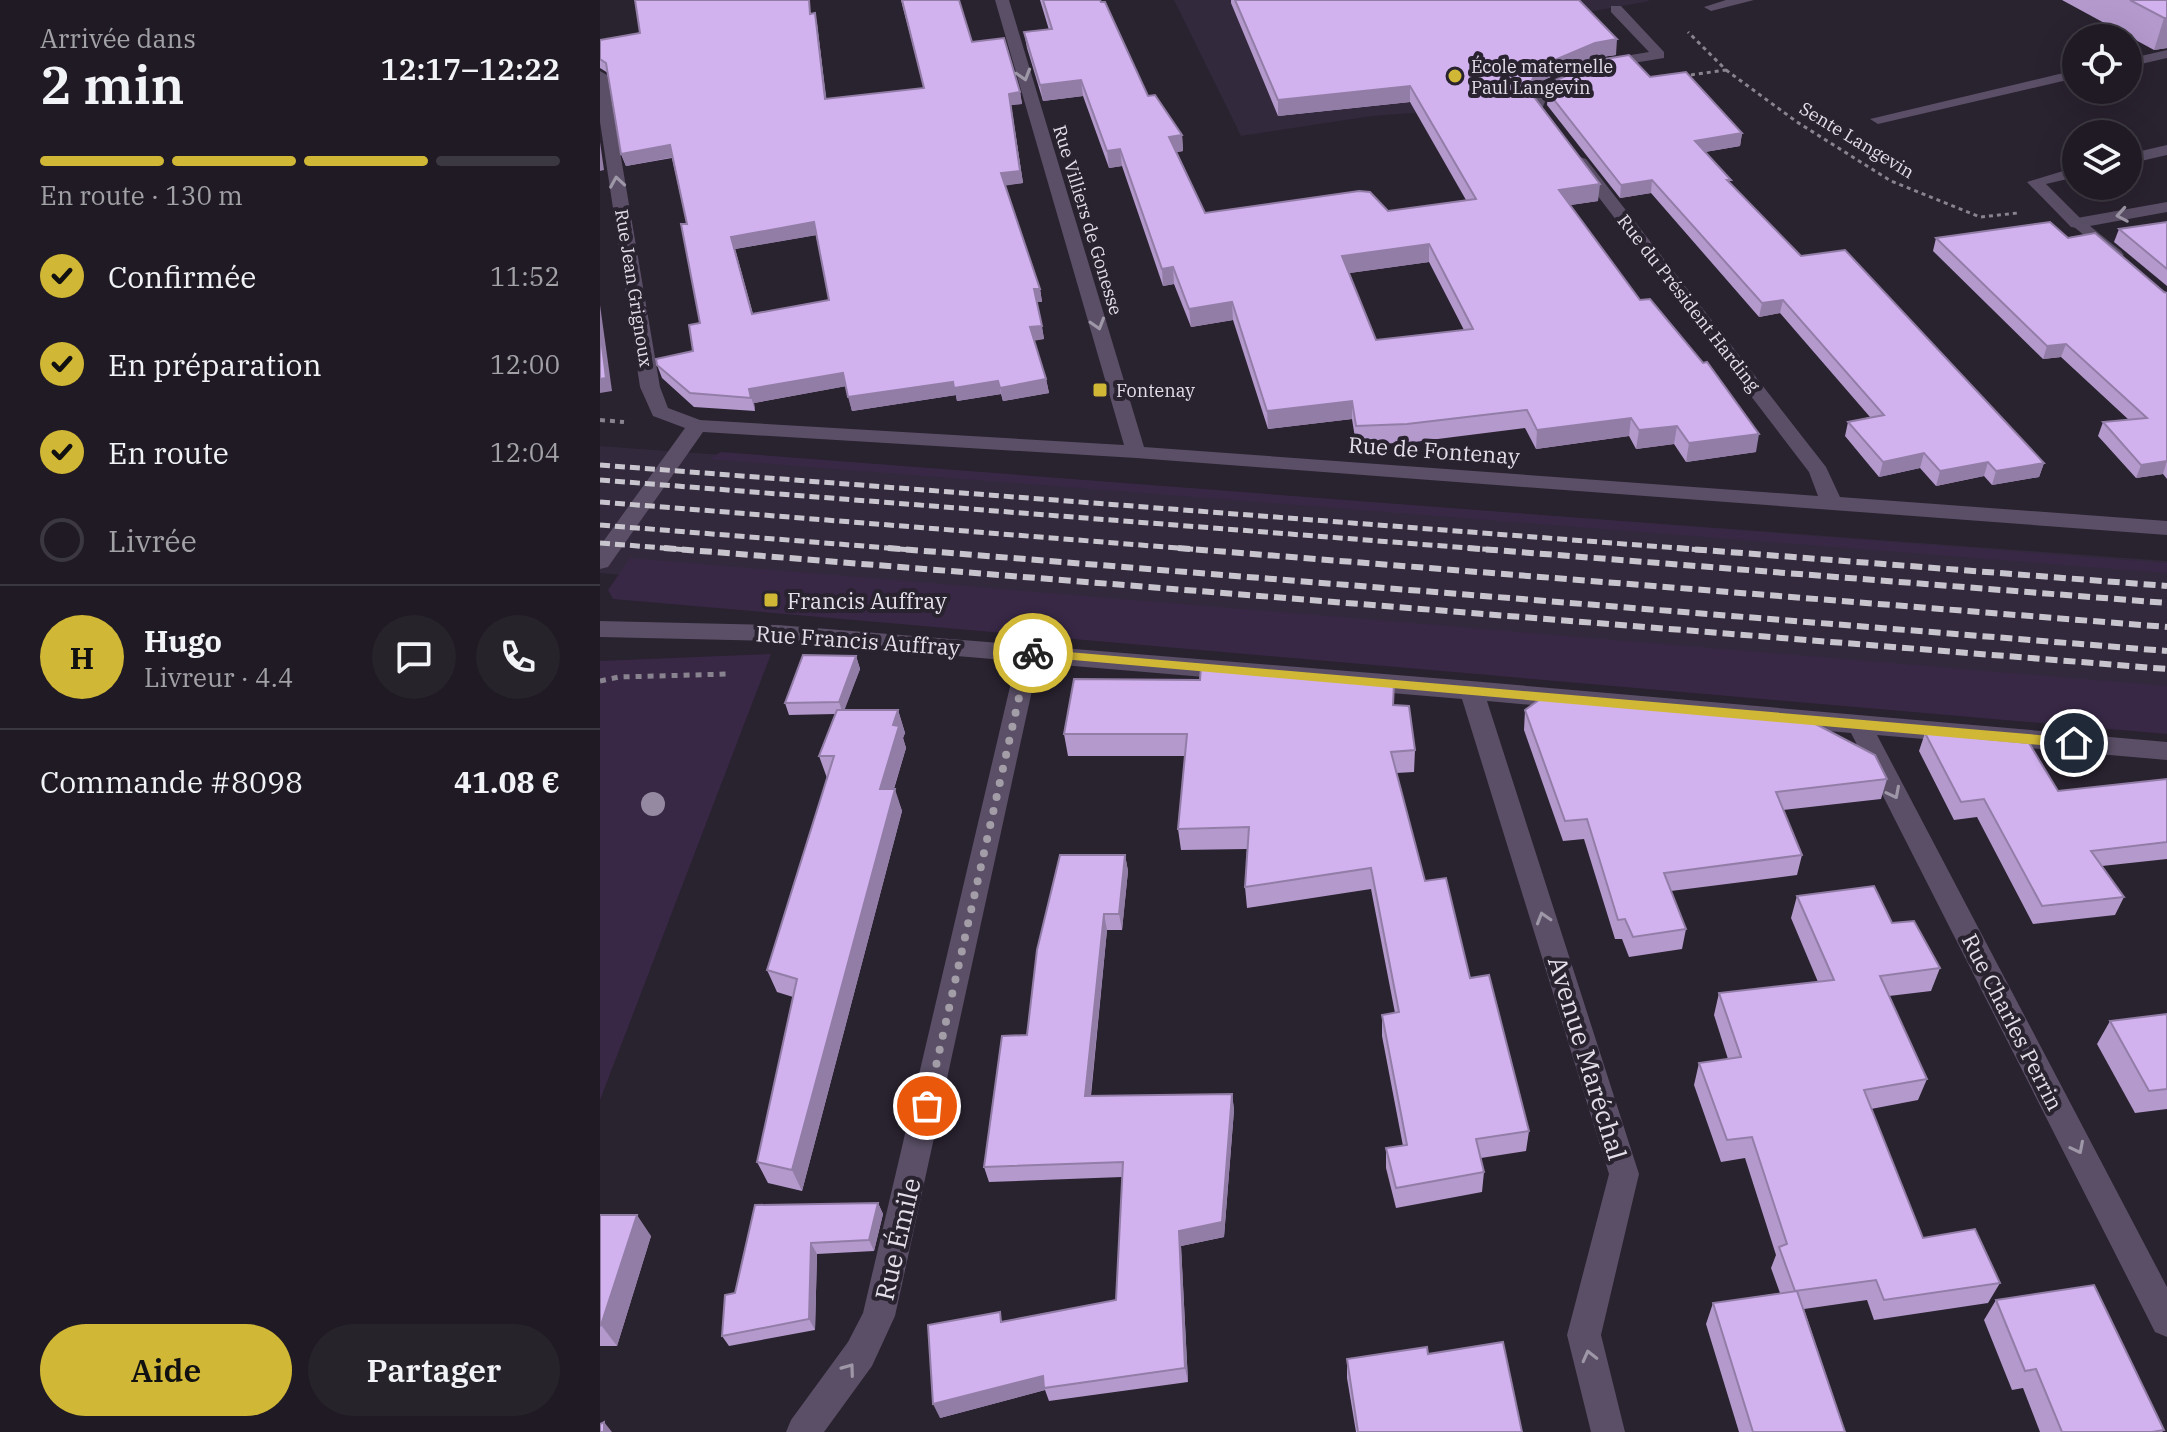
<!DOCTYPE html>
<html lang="fr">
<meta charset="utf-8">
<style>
body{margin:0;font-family:"IBM Plex Serif",serif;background:#27232b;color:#f1f3f6;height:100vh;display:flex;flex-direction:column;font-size:30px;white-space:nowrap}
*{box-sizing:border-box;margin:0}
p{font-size:26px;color:#a1a1a6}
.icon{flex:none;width:44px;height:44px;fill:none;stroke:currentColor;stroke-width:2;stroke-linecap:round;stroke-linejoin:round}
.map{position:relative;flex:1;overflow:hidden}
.side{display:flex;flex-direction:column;background:#1f1a23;width:600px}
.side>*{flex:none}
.fabs{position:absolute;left:1462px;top:24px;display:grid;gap:16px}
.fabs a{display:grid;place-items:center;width:80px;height:80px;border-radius:50%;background:#1f1a23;box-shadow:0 8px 32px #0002,0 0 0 2px #3c3841;font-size:40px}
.pin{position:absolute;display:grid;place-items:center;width:68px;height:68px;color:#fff;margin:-34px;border:4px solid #fff;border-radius:50%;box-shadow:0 2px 8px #0007}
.courier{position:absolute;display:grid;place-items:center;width:80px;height:80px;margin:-40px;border:6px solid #d1b736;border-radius:50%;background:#fff;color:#222;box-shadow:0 2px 10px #0007}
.summary em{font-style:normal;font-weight:600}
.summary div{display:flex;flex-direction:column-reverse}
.summary{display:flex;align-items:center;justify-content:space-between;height:136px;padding:0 40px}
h1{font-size:52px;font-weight:600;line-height:60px}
.bar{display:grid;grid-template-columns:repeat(4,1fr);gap:12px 8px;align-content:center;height:96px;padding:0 40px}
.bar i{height:10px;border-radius:6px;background:#3c3841}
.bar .selected{background:#d1b736}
.bar p{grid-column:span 4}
.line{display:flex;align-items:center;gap:20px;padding:0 40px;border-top:2px solid #3c3841}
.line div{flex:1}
.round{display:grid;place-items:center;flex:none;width:84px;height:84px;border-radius:42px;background:#27232b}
ol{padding:0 40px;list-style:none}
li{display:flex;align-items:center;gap:24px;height:88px}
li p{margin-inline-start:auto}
li .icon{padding:8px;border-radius:50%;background:#d1b736;color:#111;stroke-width:4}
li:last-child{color:#a1a1a6}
li i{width:44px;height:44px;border:4px solid #3c3841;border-radius:50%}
.primary-button{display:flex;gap:16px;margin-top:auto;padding:16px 40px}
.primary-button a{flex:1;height:92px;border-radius:48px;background:#d1b736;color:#111;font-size:32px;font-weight:600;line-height:92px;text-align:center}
.primary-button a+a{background:#27232b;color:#f1f3f6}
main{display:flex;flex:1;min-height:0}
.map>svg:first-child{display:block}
</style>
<main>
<section class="side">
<div class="summary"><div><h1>2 min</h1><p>Arrivée dans</p></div><em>12:17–12:22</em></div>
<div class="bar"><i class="selected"></i><i class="selected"></i><i class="selected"></i><i></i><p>En route · 130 m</p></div>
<ol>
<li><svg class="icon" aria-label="check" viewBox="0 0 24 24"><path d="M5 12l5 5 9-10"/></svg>Confirmée<p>11:52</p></li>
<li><svg class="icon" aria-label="check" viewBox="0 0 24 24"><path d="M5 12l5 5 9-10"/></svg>En préparation<p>12:00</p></li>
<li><svg class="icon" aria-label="check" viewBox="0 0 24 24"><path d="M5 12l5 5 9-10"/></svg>En route<p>12:04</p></li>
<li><i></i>Livrée</li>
</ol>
<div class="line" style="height:144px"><b class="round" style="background:#d1b736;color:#111">H</b><div><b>Hugo</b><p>Livreur · 4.4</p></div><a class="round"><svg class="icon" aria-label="chat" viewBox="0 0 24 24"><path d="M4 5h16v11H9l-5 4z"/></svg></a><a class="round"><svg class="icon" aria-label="phone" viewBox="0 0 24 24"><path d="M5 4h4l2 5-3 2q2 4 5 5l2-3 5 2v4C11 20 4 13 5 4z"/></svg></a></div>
<div class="line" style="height:104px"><div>Commande #8098</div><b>41.08 €</b></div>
<div class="primary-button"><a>Aide</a><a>Partager</a></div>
</section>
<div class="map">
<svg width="1567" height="1432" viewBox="0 0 1567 1432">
<rect width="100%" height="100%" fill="#29222f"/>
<g fill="#32293c">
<path d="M574,0h474l2,1 -73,13 -138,97 -67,5 -131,20z"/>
<path d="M0,446l1567,115v143l-1567,-131z"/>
</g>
<g fill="#382846">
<path d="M121,452l1446,111v10l-1458,-114z"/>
<path d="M30,558l1537,128v48l-1554,-135 -5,-9z"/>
<path d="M171,654l-171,446v-439z"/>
</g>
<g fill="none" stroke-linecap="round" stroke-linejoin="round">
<g stroke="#88838e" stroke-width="3" stroke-dasharray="4 4" stroke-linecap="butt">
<path d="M1126,70l71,52 94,59 89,36 38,-4"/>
<path d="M1083,76l43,-6 -38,-38"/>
</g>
<path stroke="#88838e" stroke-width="4" stroke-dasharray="5 5" stroke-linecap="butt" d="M0,420l24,2"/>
<path stroke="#88838e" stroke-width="5" stroke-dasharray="6 6" stroke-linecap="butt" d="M0,681l19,-4 109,-3"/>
<g fill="#5a4f66" fill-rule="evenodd">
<path d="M1011,6h10l43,46v6l-61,10 -54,24 -7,17h-10l-2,-3 8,-20 57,-25 54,-9 -38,-40z"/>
<path d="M1567,145v10l-39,9v-10z"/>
<path d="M1476,167v10l-30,7 39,39 -8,5 -6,-1 -44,-45z"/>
</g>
<g fill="#5a4f66" fill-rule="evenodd">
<path d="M395,0h14l135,447 674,49 -9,-24 -235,-307 -2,-3 8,-5 6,2 240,308 14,30 327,24v14l-1031,-77 -433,-26 -95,135 -8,2v-23l85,-118 -32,-12 -13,-29 -40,-265v-51l7,4 53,312 8,21 32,12 424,25z"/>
<path d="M1126,0h28l-43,11 -7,-4z"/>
<path d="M1567,50v8l-39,9v-8z"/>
<path d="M1476,70v8l-198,46 -8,-5z"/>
<path d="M1567,202v10l-77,14 31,25 3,4 -9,5 -46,-37 8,-5z"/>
<path d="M0,621l178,4 693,56 696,61v18l-290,-25 290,552v50l-12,-5 -304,-599 -364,-32 152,473 -38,161 24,97h-34l-24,-97 42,-161 -147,-475 -424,-36 -143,653 -23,50 -48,66h-38l5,-12 57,-78 15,-29 153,-652 -238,-20 -178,-4z"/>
</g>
<g stroke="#c9c5ce" stroke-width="5" stroke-dasharray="10 5" stroke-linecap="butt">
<path d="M0,465l1103,85"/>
<path d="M0,480l894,70"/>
<path d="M0,502l603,48"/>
<path d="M0,525l313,25"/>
<path d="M0,543l89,7"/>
</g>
<g stroke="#c9c5ce" stroke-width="6" stroke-dasharray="12 6" stroke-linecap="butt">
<path d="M64,548l1503,121"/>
<path d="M288,548l1279,103"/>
<path d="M578,548l989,79"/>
<path d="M868,548l699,55"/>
<path d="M1077,548l490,38"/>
</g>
</g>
<circle fill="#9589a1" cx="53" cy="804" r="12"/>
<g fill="#b499cd" fill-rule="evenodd">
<path d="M301,0l71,42 48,50 2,12 -11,1 12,78 -18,2 35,104 2,13h-5l7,37 -10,1 12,39 3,14 -46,8 -2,-7 -44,7 -1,-6 -104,16 -6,-25 -92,17 1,8 -61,-4 -32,-29 -5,-13 36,-14 7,-28 -13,-99 -15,-66 -46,8 -5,-12 -13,-81 -8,-5v-28l212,-27 5,11 9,75 98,-11zM216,235l13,65 -76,14 -18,-65z"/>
<path d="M440,0h60l48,96 34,39 1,16 -6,1 28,61 183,-2 78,-11 -56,-98 -132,14 -47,-113v-3h348l37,55 -22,3 -57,25 -5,11 66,107 -28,4 70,95 116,152 -70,10 -12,-18 -38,5 -7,-13 -93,13 -11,-21 -119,15 -50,1 -4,-25 -84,10 -35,-109 -42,7 -17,-43 -11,2 -41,-120 -13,2 -26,-72 -40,5 -16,-53 -3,-16 25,-2zM829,262l35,68 -88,10 -27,-67z"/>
<path d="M1462,0h105v48l-13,2z"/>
<path d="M1050,77l92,56 -2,13 -35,6 25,32 71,72 243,207 -5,14 -47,8 -8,-9 -48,10 -16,-18 -41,9 -34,-41 3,-14 22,-5 -90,-104 -21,4 -108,-124 -31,5 -73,-93 1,-13z"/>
<path d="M1567,222v64l-53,-44 5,-13z"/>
<path d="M1336,238h132l99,55v186l-4,-5 -27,4 -38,-42 5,-14 26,-2 -68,-63 -18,2 -110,-108z"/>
<path d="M256,656l4,13 -16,41h54l7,23 -2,5 3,10 -12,41 8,22 -100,380 -34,-8 -11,-21 36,-165 -16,-5 -10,-22 60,-192 -8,-22 16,-42 -46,1 -4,-12z"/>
<path d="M794,706l21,44 -1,22 -18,1 29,108 45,97 59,153 -3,20 -45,7 3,14 -2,20 -86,16 -10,-40v-20l17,-2 -21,-110v-21l13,-2 -24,-124 -124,19 -2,-21 2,-38 -66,1 -3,-21 7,-73h-117l-4,-22z"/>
<path d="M925,710l362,69 -6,20 -98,11 19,45 -5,20 -126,16 15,38 -4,20 -53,8 -7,-18h-7l-31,-100 -21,2 -39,-111z"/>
<path d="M1325,733l133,58 109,-12v80l-65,7 22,31 -9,18 -82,9 -56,-107 -23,3 -35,-69z"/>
<path d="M525,855l3,16 -6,59h-15l-16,166 141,-2 2,16 -10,127 -43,9 7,136 -139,19 -4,-11 -105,28 64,-97 112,-21 6,-123 -133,5 -5,-15z"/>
<path d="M1197,896l95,27 48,45 -9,23 -42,5 38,83 -9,21 -47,9 52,129 77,45 -12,20 -114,17 -7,-20 -63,9 41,123h-106l-33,-108 7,-21 67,-10 -9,-25 5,-13 -31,-97 -24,4 -27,-77 5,-22 29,-4 -14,-44 5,-22 99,-11 -27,-64z"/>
<path d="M1567,1014v95l-32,4 -38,-69 13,-23z"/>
<path d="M278,1203l5,11 -9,37 -57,3 -2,76 -86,16 -7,-10 13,-43 20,-88z"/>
<path d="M0,1215l51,21 -34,110h-17z"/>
<path d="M1396,1300l168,130 -2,2h-122l-17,-44 -11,2 -28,-70z"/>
<path d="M828,1354l94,78h-166l-9,-54v-19z"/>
</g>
<g fill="#927da7">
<path d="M215,13l2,11 11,87 -3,-12z"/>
<path d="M1564,18h3v30l-13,2z"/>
<path d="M1017,39l-1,16 -22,3 -57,25 -10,22 1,-16 10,-22 57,-24z"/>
<path d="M481,80l2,16 -40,5 -3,-16z"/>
<path d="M810,86v16l-132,14v-16z"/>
<path d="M420,92l2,12 -11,1 12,78 -20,3 -2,-13 8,-79z"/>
<path d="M1142,133l-2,13 -47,8 2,-13z"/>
<path d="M582,135l1,16 -12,2 -2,-16z"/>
<path d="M0,142l4,28 -4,1z"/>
<path d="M70,145l4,12 -48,9 -5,-12z"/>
<path d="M520,149l2,17 -13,2 -2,-17z"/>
<path d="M1052,180l-1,13 -31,5 1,-13z"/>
<path d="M1000,184l-2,17 -40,6 1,-17z"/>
<path d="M214,222l3,13 -82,14 -4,-12z"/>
<path d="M829,244v18l-86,12 -1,-18z"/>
<path d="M573,267l1,17 -11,2 -1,-17z"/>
<path d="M434,289h6l2,13h-6z"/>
<path d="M1183,300l-3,13 -21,4 3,-14z"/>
<path d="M632,302l1,18 -42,7 -2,-18z"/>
<path d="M0,305l12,86 -12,2z"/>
<path d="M442,326l2,13 -11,2 -3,-14z"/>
<path d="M1466,344l-5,13 -18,2 4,-13z"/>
<path d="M243,373l4,13 -93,17 1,8 -6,-22z"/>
<path d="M446,379l3,14 -46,8 -3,-13z"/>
<path d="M398,381l3,13 -44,7 -3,-13z"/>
<path d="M353,382l3,13 -104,16 -4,-14z"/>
<path d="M752,401v18l-84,10 -1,-18z"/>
<path d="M1031,418l-2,18 -93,13 1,-19z"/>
<path d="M1077,426l-3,18 -38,5 3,-19z"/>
<path d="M1159,434l-3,18 -70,10 3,-19z"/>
<path d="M1324,453l-4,15 -41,9 4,-15z"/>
<path d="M1567,461l-4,13 -27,4 5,-13z"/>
<path d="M1388,462l-4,14 -48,10 4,-15z"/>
<path d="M1444,463l-5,14 -47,8 4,-14z"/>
<path d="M256,656l4,13 -17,45 -4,-12z"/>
<path d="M298,710l7,23 -2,5 3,10 -19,63 -7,-22 13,-64z"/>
<path d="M295,789l7,22 -100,380 -10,-21z"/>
<path d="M525,855l3,16 -6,59 -3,-16z"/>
<path d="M504,914l3,16 -18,182 -4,-16z"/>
<path d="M632,1094l2,16 -10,127 -43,9 7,136 -3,-14 -6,-137z"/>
<path d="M278,1203l5,11 -9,37 -5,-11z"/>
<path d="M37,1215l14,21 -34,110 -16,-21z"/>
<path d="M211,1243l6,11 -2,76 -6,-11z"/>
<path d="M443,1376l2,14 -105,28 -7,-14z"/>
<path d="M4,1422l8,10h-8z"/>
</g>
<g fill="#d1b2ee" stroke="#927da7" stroke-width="2" fill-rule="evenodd">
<path d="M35,0h174l1,14 5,-1 10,86 99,-11 -22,-88h57l13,42 32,-4 16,54 -11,2 11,77 -19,2 39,116h-6l8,37 -12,1 16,52 -46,9 -2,-7 -44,7 -1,-6 -105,15 -5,-24 -94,16 2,9 -61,-5 -33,-28 -1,-6 37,-8 -4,-26 11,-2 -19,-99h6l-17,-79 -49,9 -15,-91 -6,-4v-19l40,-7zM214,222l15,78 -77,14 -21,-77z"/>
<path d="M443,0h57l1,2h4l43,94 7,-1 27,40 -13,2 36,76 154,-22 11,1 18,19 88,-12 -66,-113 -132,14 -43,-100h344l38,39 -22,4 -57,24 -10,22 72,95 -41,6 81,110 10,-1 53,64 4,-1 52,72 -70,9 -12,-17 -38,4 -8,-12 -94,12 -10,-20 -120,14 -51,2 -4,-25 -85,10 -35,-109 -43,7 -16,-42 -11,2 -42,-120 -13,2 -26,-71 -41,5 -16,-53 28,-3zM829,244l44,85 -97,11 -34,-84z"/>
<path d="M1530,0h37v18h-3z"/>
<path d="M1029,55l21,22 36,-5 56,61 -47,8 36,39h-4l74,76 44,-6 199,213 -48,8 -8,-9 -48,9 -16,-18 -41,9 -35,-40 36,-7 -101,-115 -21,3 -110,-123 -31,5 -73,-93 4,-10 53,-23z"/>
<path d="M1450,222l18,16 27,-5 69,59 3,1v168l-26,4 -38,-43 44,-4 -81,-74 -19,2 -111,-108z"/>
<path d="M1567,222v47l-48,-40z"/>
<path d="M0,330l6,48 -6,1z"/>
<path d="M203,655l53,1 -17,46 -54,1z"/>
<path d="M601,667l193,16 -1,22 16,1 6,44 -24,2 34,129 21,-3 24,100 19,-3 40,156 -53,8 8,33 -88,16 -10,-40 21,-3 -25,-130 17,-3 -28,-144 -126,19 4,-60 -71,2 9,-95h-123l10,-55 126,1z"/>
<path d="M943,697l267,24 65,34 12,24 -111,13 26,63 -138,18 22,56 -53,8 -8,-18 -7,1 -31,-101 -22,2 -40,-111z"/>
<path d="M237,710h61l-5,15 6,1 -19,63h15l-103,381 -35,-8 40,-183 -30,-9 67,-214h-15z"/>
<path d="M1325,733l104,10 29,48 109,-12v63l-76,9 33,46 -82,9 -58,-107 -23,3z"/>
<path d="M460,855h65l-6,59h-15l-19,182 147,-2 -10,128 -43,9 6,137 -141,20 -1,-12 -110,28 -5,-79 72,-13 1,10 115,-22 7,-138 -139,5 18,-131 25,-1 10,-85z"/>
<path d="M1274,886l18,37 22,-2 26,47 -60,8 47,103 -63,11 59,148 52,-9 25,54 -116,17 -8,-20 -81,11 -16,-44 8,-3 -35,-107 -25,3 -28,-77 42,-6 -22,-64 115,-13 -37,-84z"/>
<path d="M1567,1014v75l-18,2 -39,-70z"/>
<path d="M278,1203l-9,37 -58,3 -2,76 -87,17 3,-41 10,-2 20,-88z"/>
<path d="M0,1215h37l-36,110 -1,1z"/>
<path d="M1494,1285l70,145 -12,2h-90l-26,-63 -11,2 -29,-71z"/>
<path d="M1197,1291l48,141h-92l-40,-129z"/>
<path d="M903,1342l19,90h-164l-11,-73 80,-12 1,7z"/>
<path d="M4,1422v10h-4v-8z"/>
</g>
<defs><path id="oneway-chevron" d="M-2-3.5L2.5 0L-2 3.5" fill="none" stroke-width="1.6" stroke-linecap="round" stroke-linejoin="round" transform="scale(2)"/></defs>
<g stroke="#9e97a7">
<use href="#oneway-chevron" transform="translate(424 75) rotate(73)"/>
<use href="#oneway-chevron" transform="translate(17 182) rotate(-99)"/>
<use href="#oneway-chevron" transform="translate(1522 215) rotate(170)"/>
<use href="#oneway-chevron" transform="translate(498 324) rotate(73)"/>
<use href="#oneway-chevron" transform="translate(1294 793) rotate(63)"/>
<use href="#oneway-chevron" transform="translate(943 918) rotate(-107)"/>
<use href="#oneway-chevron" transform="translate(1478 1148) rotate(63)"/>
<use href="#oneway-chevron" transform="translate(989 1356) rotate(-104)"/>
<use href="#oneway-chevron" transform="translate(249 1369) rotate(-54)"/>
</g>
<path fill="#d1b736" d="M433,649l1041,89 7,5 -7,5 -1046,-92v-6z"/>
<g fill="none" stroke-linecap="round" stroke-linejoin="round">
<path stroke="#a29da7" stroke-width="8" stroke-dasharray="0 14.4" d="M327,1106l102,-453h4"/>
</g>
<g fill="#d1b736" stroke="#29222f" stroke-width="3">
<circle cx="855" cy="76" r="8"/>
<rect x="492" y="382" width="16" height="16" rx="4"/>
<rect x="163" y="592" width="16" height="16" rx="4"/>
</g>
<g text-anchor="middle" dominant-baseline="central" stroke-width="8" stroke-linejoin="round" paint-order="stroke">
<g font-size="18" fill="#e3dfe8" stroke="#29222f" text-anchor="start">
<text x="871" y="66">École maternelle<tspan x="871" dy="21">Paul Langevin</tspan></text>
<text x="516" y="390">Fontenay</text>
</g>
<g font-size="18" fill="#e3dfe8" stroke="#29222f">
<text transform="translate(1257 140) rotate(31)">Sente Langevin</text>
<text transform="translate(488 220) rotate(73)">Rue Villiers de Gonesse</text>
<text transform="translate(34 288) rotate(81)">Rue Jean Grignoux</text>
<text transform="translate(1089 303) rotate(52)">Rue du Président Harding</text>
</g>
<g font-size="22" fill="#e3dfe8" stroke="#29222f">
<text transform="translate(834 450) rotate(4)">Rue de Fontenay</text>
<text transform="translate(258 640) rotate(4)">Rue Francis Auffray</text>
<text transform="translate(1413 1022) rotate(63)">Rue Charles Perrin</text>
</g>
<g font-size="22" fill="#e3dfe8" stroke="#29222f" text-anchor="start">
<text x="187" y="600">Francis Auffray</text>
</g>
<g font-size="26" fill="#e3dfe8" stroke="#29222f">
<text transform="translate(988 1058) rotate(73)">Avenue Maréchal</text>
<text transform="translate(297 1239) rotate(-77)">Rue Émile</text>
</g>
</g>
</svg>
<div class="fabs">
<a><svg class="icon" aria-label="locate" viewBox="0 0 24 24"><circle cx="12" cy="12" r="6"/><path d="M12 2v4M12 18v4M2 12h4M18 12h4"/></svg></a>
<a><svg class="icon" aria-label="layers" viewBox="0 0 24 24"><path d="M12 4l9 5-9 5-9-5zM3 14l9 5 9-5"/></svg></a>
</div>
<div class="pin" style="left:327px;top:1106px;background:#ea580c"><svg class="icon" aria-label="bag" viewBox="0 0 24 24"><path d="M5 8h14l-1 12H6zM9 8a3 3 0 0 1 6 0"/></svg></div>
<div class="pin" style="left:1474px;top:743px;background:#1f2937"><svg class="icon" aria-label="home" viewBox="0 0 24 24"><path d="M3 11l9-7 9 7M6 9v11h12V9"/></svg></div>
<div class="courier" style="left:433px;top:653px"><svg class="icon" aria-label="bike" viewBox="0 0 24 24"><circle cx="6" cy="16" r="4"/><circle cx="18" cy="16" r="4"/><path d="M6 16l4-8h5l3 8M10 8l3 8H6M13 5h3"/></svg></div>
</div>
</main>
